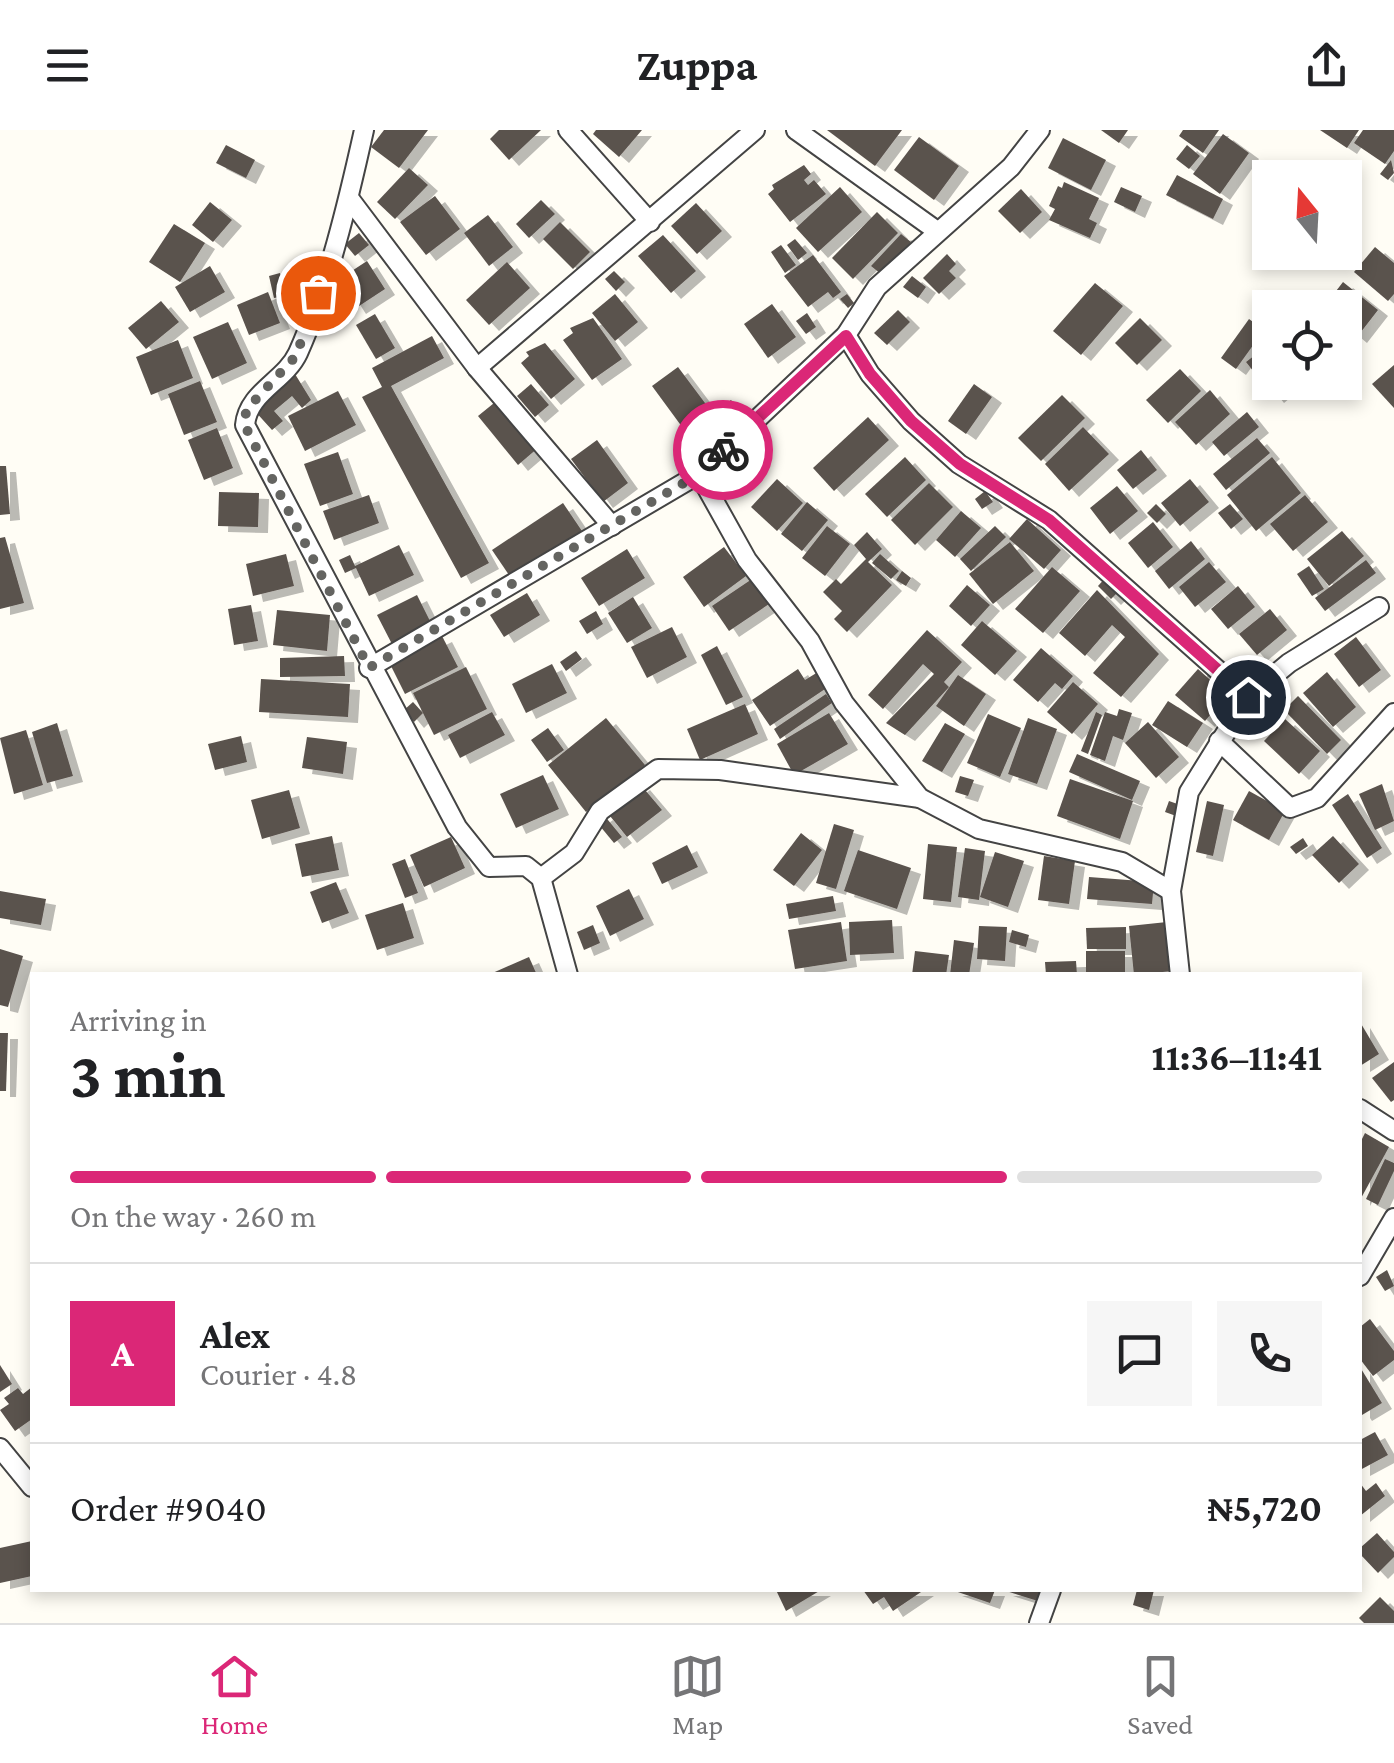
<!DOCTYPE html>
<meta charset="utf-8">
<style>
body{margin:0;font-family:"Crimson Pro",serif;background:#f6f6f6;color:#202124;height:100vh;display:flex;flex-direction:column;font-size:38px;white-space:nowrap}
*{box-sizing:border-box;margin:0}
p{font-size:32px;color:#757577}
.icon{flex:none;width:55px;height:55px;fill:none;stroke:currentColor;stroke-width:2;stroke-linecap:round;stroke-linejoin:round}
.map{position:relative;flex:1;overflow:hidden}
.side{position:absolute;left:30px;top:842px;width:1332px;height:620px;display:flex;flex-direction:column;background:#fff;border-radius:0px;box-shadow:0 5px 15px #0003}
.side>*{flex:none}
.needle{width:65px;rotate:342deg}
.fabs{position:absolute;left:1252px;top:30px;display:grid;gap:20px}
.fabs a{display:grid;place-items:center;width:110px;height:110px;border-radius:0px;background:#fff;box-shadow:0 5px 15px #0003;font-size:50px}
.pin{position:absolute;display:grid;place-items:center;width:85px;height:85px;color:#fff;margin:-42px;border:5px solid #fff;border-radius:50%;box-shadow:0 2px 10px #0007}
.courier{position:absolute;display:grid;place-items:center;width:100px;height:100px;margin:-50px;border:8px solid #db2777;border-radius:50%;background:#fff;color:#222;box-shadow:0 2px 12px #0007}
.headline em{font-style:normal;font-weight:700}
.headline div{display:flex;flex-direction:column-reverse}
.headline{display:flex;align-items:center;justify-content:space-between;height:170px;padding:0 40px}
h1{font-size:65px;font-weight:700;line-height:75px}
.bar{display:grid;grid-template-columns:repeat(4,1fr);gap:15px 10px;align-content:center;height:120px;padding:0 40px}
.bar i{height:12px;border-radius:8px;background:#e0e0e0}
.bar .active{background:#db2777}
.bar p{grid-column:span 4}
.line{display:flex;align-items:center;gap:25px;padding:0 40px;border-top:2px solid #e0e0e0}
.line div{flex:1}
.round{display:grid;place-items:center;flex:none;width:105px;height:105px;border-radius:0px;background:#f6f6f6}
header{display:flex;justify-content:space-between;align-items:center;height:130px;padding:0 40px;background:#fff;font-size:45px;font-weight:700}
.tabs{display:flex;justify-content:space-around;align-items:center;height:140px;border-top:2px solid #e0e0e0;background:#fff;font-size:28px;color:#757577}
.tabs a{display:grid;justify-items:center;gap:5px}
.tabs .active{color:#db2777}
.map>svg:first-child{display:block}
</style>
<header><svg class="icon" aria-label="menu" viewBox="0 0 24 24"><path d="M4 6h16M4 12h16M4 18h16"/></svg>Zuppa<svg class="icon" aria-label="share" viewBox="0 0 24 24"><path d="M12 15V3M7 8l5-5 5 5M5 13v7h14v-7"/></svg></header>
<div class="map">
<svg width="1394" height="1493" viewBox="0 0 1394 1493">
<defs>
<filter id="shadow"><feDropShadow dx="10" dy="6" stdDeviation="0" flood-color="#0004"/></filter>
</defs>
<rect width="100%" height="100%" fill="#fffdf5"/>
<g fill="#5a524d" filter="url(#shadow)">
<path d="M384,0h44l-29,38 -28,-21z"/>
<path d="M499,0h42l-32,30 -19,-21z"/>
<path d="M596,0h46l-23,27 -26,-23z"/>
<path d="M827,0h75l-27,36z"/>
<path d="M1101,0h27l-9,13z"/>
<path d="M1183,0h36l-16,23 -24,-17z"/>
<path d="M1320,0h39l-12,18z"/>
<path d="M1363,0h31v21l-9,13 -31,-21z"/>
<path d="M1223,4l26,19 -29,41 -27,-20z"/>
<path d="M919,7l40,29 -25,34 -40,-30z"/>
<path d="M1063,8l43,22 -15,30 -43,-22z"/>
<path d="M226,15l29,15 -9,18 -30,-15z"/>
<path d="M1187,15l13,11 -11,13 -13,-10z"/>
<path d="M1391,30l3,13 -6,7 -8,-6z"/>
<path d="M804,35l7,9 -7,6 4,5 6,-5 12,14 -36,28 -22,-28 6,-5 -2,-4z"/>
<path d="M409,38l19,17 -33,34 -18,-17z"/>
<path d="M1177,45l46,24 -10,20 -47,-24z"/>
<path d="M1064,52l35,16 -10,21 8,4 -7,15 -41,-18 6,-11 -6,-3 9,-20 4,2z"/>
<path d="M840,57l22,25 -44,40 -22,-24z"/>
<path d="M1121,57l21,9 -7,16 -21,-10z"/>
<path d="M1021,59l21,23 -22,21 -22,-22z"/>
<path d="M435,66l25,33 -34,26 -26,-33z"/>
<path d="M541,70l14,14 -26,24 -13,-14z"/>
<path d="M210,72l22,18 -19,22 -21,-17z"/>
<path d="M696,73l26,28 -25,23 -26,-28z"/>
<path d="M1270,77v31l-13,-8z"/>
<path d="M877,82l21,21 -45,46 -21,-21z"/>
<path d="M488,85l25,32 -24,19 -25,-33z"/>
<path d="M560,92l30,30 -17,17 -30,-30z"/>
<path d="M174,94l31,19 -25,39 -31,-20z"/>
<path d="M359,103l10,12 -14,11 -10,-12z"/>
<path d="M901,104l10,8 -30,32 -10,-8z"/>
<path d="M663,105l33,36 -25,22 -33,-37z"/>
<path d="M795,109l12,14 -9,7 -11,-15z"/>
<path d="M781,115l15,20 -11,8 -14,-21z"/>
<path d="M1375,117l19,16v31l-6,7 -34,-29z"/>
<path d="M947,124l9,10 -7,7 7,7 -17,16 -16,-16z"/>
<path d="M813,125l28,37 -8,6 -5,-6 -20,15 -24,-31z"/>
<path d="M367,131l18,28 -29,19 -18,-28z"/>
<path d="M507,132l23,26 -41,37 -23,-25z"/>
<path d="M210,136l15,26 -35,20 -15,-25z"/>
<path d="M614,141l11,11 -9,9 -11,-12z"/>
<path d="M280,143l5,23 -11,2 -5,-22z"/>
<path d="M912,146l14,11 -8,11 -15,-11z"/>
<path d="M1343,152l35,28 -21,27 -12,-10v-19h-22z"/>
<path d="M1095,153l28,23 -42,49 -28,-24z"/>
<path d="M268,162l12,31 -31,12 -12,-30z"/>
<path d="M615,164l23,28 -23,19 -23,-28z"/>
<path d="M847,164l7,9 -6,5 -8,-9z"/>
<path d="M161,171l18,21 -33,27 -18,-21z"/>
<path d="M772,174l24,33 -28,21 -24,-34z"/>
<path d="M898,180l12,12 -23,23 -13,-12z"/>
<path d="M807,183l9,14 -10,7 -10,-13z"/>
<path d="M375,184l20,34 -19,11 -20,-34z"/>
<path d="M593,188l29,41 -30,21 -29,-40 10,-7 -3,-5z"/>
<path d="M1140,188l22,22 -25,25 -22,-22z"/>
<path d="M1249,189l15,11 -28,39 -15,-11z"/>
<path d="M228,192l19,41 -35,16 -19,-42z"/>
<path d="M432,206l12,22 -53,28 98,177 -28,15 -99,-181 20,-10 -10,-19z"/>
<path d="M178,210l15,38 -42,17 -15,-38z"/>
<path d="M545,213l30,36 -24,20 -30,-36 8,-7 -3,-4z"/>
<path d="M1264,218l6,8v26h22l-18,15 -28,-35z"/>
<path d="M1394,235v43l-22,-24z"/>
<path d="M678,237l36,48 -26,20 -36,-49z"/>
<path d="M1180,239l21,22 -33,32 -22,-23z"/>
<path d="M295,244l16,26 -9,8 -10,-12 -18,15 9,10 -11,9 -19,-21z"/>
<path d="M200,251l17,41 -33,13 -16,-41z"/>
<path d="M531,254l18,21 -14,12 -18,-21z"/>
<path d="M974,254l18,13 -26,37 -18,-13z"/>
<path d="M1210,260l20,24 -34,31 -21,-23z"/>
<path d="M338,261l18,34 -51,26 -17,-35z"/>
<path d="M1062,265l23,23 -44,43 -23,-23z"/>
<path d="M499,269l40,48 -21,18 -40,-49z"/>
<path d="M731,270l8,11 -10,6 -8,-10z"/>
<path d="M1247,282l12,15 -35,29 -12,-14z"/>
<path d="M868,287l21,23 -55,51 -21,-23z"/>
<path d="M1083,297l26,27 -40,37 -24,-27z"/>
<path d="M217,298l16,40 -29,12 -16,-40z"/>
<path d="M1257,308l13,15 -44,37 -13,-16z"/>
<path d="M597,310l31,43 -25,19 -32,-43z"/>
<path d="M1141,320l16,20 -24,19 -16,-19z"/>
<path d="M338,322l15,42 -33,12 -16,-42z"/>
<path d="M905,327l21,23 -39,37 -22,-23z"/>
<path d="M1272,327l29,36 -45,38 -29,-36z"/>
<path d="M0,336h6l4,48 -10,1z"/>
<path d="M777,349l26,24 -26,28 -26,-24z"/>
<path d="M1190,349l19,23 -29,24 -19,-23z"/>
<path d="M929,353l24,24 -38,38 -24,-25z"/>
<path d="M1117,356l21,25 -28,23 -20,-26z"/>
<path d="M985,361l8,11 -11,7 -7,-10z"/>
<path d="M219,362l40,1 -1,34 -40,-1z"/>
<path d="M369,365l10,28 -45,17 -11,-29z"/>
<path d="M1305,365l23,27 -35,29 -23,-27z"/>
<path d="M807,372l21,18 -26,31 -21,-17z"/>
<path d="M563,373l21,31 -71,47 -21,-31z"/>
<path d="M1156,374l10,10 -9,9 -10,-10z"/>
<path d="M1230,374l13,15 -12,10 -13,-16z"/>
<path d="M961,381l20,17 -26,29 -19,-17z"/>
<path d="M1027,389l34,31 -17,19 -35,-30z"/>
<path d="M1153,392l20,25 -25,21 -20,-25z"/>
<path d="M827,396l23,18 -25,32 -23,-18z"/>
<path d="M995,396l11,11 -35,34 -11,-12z"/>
<path d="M1342,401l22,25 -35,30 -22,-27z"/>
<path d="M867,402l15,17 -14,13 24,23 -45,47 -13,-13 8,-8 -19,-19 13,-13 5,5 25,-25 -12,-14z"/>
<path d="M5,407l19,66 -24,6v-71z"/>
<path d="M1191,411l14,18 -36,30 -14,-18z"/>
<path d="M1010,412l24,29 -41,33 -24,-30z"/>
<path d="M399,415l15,30 -45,21 -13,-28 -11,5 -6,-13 11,-5 5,11z"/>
<path d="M724,417l22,29 -42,31 -21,-30z"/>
<path d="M627,419l18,29 -46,28 -18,-28z"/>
<path d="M286,424l8,32 -41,10 -7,-32z"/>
<path d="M880,424l19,17 -8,8 -19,-16z"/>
<path d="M1366,430l10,13 -51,38 -10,-13z"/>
<path d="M1209,432l17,20 -31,25 -16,-20z"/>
<path d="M1309,436l15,23 -12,7 -15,-22z"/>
<path d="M1052,437l28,24 -37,42 -28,-24z"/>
<path d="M902,441l9,7 -5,8 -10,-6z"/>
<path d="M1107,446l14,13 -10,10 -13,-13z"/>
<path d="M752,449l17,25 -40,27 -17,-25z"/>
<path d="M967,455l23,20 -19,21 -22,-20z"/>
<path d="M1238,456l17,21 -27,22 -17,-20z"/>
<path d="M1097,460l62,64 -38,43 -28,-24 32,-36 -13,-12 -27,31 -26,-23z"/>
<path d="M527,463l13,22 -36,22 -14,-22z"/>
<path d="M417,465l16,32 -39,21 -17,-33z"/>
<path d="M633,467l19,31 -25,15 -19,-30z"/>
<path d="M251,475l7,36 -24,4 -6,-36z"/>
<path d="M1270,479l17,21 -30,25 -18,-21z"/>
<path d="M277,480l53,5 -3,36 -54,-6z"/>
<path d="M596,481l7,13 -16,10 -8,-13z"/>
<path d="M982,491l35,30 -22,24 -34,-30z"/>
<path d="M672,497l15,30 -40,21 -16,-31z"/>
<path d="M927,500l35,32 -18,20 5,5 -44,48 -19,-12 48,-49 -11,-10 -40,45 -15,-14z"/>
<path d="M442,506l16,31 -53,27 -16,-32z"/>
<path d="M1356,507l25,33 -22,17 -25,-33z"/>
<path d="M717,516l26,51 -17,8 -25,-50z"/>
<path d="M1041,518l32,28 -11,13 -7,-6 -17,19 -25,-22z"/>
<path d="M576,521l6,8 -16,12 -6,-9z"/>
<path d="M344,526l1,20 -65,1v-19z"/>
<path d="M552,534l15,29 -41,20 -14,-29z"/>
<path d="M466,537l21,42 -53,26 -21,-42z"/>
<path d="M798,539l7,11 13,-8 10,15 -58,39 -18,-26z"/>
<path d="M1198,539l29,26 -22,26 -30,-26z"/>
<path d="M1327,542l29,35 -23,20 -30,-34z"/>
<path d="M958,545l28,19 -22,32 -28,-20z"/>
<path d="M261,549l89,5 -2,33 -89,-5z"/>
<path d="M1073,552l25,22 -26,30 -25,-22z"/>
<path d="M826,564l6,9 -52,36 -6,-10z"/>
<path d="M1298,566l43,44 -14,14 -43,-44z"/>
<path d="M1168,571l35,22 -16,24 -35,-22z"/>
<path d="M413,572l10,11 -9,9 -10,-12z"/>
<path d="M745,574l13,30 -58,26 -13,-31z"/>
<path d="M1119,579l13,4 -9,27 -10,-4 -8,25 -15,-6 15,-43 12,4z"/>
<path d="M492,582l13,23 -45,23 -12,-23z"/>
<path d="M1096,582l6,3 -14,39 -7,-3z"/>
<path d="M829,583l19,31 -54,31 -17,-31z"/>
<path d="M988,584l33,14 -21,49 -33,-14z"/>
<path d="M606,588l39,47 -59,47 -38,-47z"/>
<path d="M1028,588l29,11 -20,55 -29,-10z"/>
<path d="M1285,589l35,32 -21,23 -35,-33z"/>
<path d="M1148,592l31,35 -23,21 -31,-35z"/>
<path d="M57,593l16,53 -26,7 -15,-51z"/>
<path d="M945,593l20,11 -23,38 -20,-11z"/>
<path d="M548,598l16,22 -17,12 -16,-22z"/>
<path d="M26,600l17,55 -29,9 -14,-56z"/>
<path d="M241,606l6,26 -32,8 -7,-26z"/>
<path d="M307,607l40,5 -4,32 -41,-6z"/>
<path d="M1077,624l63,27 -8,19 -63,-28z"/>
<path d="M543,645l16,34 -43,19 -16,-34z"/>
<path d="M960,646l14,4 -6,16 -13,-4z"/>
<path d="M1070,649l63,22 -13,38 -63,-23z"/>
<path d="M640,654l22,26 -35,27 -21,-26z"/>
<path d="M1382,654l12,37 -19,9 -16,-36z"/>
<path d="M289,660l11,38 -38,11 -11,-39z"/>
<path d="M1249,661l36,20 -16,29 -36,-20z"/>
<path d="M1348,664l34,54 -15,10 -35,-53z"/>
<path d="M1169,671l14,5 -4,11 -14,-5z"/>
<path d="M1207,671l17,4 -11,51 -17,-4z"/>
<path d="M603,684l19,23 -8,6 -19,-23z"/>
<path d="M834,694l20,6 -18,59 -20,-6z"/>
<path d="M801,703l21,17 -28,36 -21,-16z"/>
<path d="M332,706l7,34 -37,7 -7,-33z"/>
<path d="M1333,706l26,28 -20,19 -27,-28z"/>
<path d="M451,707l14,31 -41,19 -14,-32z"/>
<path d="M1303,708l5,8 -12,8 -6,-7z"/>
<path d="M928,714l29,3 -6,55 -28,-3z"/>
<path d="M687,715l11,22 -36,17 -10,-21z"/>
<path d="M965,718l20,3 -6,49 -21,-3z"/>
<path d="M858,720l53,18 -14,41 -53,-18z"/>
<path d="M995,722l29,9 -16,46 -28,-10z"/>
<path d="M1044,726l31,5 -6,43 -31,-4z"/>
<path d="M405,729l13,34 -13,5 -13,-34z"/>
<path d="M1089,747l65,5 -2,22 -65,-5z"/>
<path d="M336,752l13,31 -27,10 -12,-31z"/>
<path d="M629,759l15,30 -34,17 -14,-30z"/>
<path d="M0,761l46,8 -5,26 -41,-7z"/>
<path d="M833,766l3,15 -47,8 -3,-15z"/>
<path d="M403,773l11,35 -37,12 -12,-35z"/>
<path d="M892,790l2,33 -44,2 -1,-33z"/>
<path d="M841,792l6,39 -52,8 -7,-39z"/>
<path d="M1167,792l5,49 -38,4 -5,-49z"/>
<path d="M593,795l7,18 -16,7 -7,-18z"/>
<path d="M979,796l28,1 -2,34 -28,-2z"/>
<path d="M1126,797v22h-39l-1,-21z"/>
<path d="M1012,800l17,5 -3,12 -17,-5z"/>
<path d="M954,810l20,3 -5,32h-19z"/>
<path d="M0,819l23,7 -15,51 -8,-2z"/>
<path d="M915,821l34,4 -3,20h-34z"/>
<rect x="1086" y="821" width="39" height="24"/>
<path d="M529,827l8,18h-49z"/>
<path d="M1076,831l1,14h-31l-1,-13z"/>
<path d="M1360,892l19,32 -19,12z"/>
<path d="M0,903h8l-2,58h-6z"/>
<path d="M1394,932v38l-3,2 -19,-24z"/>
<path d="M1365,1003l24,14 -29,53v-57z"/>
<path d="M1385,1029l9,4v8l-16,34 -12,-6z"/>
<path d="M1387,1140l7,16 -9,5 -9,-14z"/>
<path d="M1370,1189l24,32v9l-21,16 -13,-17v-32z"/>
<path d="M0,1235l12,19 -12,8z"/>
<path d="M1360,1237l22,36 -20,12 -2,-3z"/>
<path d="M32,1257v32l-17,12 -15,-21 9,-6 -5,-6 14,-10 5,6z"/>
<path d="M1375,1302l13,23 -28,15v-30z"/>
<path d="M1360,1353l6,8 10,-8 9,13 -25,20z"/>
<path d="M1377,1403l17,19v5l-16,16 -18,-19v-6z"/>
<path d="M32,1411v35l-32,7v-35z"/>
<path d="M776,1460h45l-35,21z"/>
<path d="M863,1460h61l-31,21 -9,-14 -11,7z"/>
<path d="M952,1460h43l-5,13z"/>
<path d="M1003,1460h38l-3,11z"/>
<path d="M1137,1460h17l-5,20 -16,-5z"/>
<path d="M1380,1467l14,14v12h-30l-5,-5z"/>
</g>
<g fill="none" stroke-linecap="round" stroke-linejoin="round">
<defs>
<g id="minor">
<path d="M364,0c-16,72 -36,156 -66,223 -13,28 -50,39 -53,72l212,402 32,40 37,-1 15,12 27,97"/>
<path d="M568,0l82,92"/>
<path d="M796,0l141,101"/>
<path d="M349,68l128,170 135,158"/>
<path d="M846,205l24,39 41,47 48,43 90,56 199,177"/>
<path d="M477,238l278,-238"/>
<path d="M699,344l48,86 63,81 34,62 76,95 59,31 143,33 49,29"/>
<path d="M369,538l330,-194 147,-139 31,-48 134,-120 29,-37"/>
<path d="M1219,611l71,67 27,-10 77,-85"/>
<path d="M541,748l33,-25 26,-42 58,-42 62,1 200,28"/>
<path d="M1180,845l-9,-84 18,-99 59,-95 41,-34 90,-56"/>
<path d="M1360,979l34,22"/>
<path d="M1360,1146l34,-58"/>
<path d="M0,1318l32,39"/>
<path d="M1039,1493l12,-33"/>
</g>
</defs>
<use href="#minor" stroke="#444" stroke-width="22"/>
<use href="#minor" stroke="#fff" stroke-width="18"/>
</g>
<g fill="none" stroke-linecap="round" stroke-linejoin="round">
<path stroke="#646461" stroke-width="10" stroke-dasharray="0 18" d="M318,163l-22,63 -50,54 -1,16 124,242 330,-194 24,-24"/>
<path stroke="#db2777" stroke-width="12" d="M723,320l123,-114 24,38 41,47 49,43 89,56 199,177"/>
</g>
</svg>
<div class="fabs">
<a><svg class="needle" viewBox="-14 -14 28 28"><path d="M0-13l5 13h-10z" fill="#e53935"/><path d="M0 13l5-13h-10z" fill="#757577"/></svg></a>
<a><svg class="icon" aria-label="locate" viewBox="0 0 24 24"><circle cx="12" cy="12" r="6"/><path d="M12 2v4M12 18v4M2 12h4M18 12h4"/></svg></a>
</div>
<div class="pin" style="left:318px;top:163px;background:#ea580c"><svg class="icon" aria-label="bag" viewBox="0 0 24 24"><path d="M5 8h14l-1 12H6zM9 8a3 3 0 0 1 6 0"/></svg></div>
<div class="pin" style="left:1248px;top:567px;background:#1f2937"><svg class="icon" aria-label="home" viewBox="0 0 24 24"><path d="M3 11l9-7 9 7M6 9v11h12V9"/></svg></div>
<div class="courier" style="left:723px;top:320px"><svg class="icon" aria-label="bike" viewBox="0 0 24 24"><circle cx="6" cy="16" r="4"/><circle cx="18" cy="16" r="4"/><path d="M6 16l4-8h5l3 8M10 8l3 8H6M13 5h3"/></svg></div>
<section class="side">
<div class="headline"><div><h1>3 min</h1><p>Arriving in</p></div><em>11:36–11:41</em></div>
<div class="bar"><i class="active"></i><i class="active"></i><i class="active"></i><i></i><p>On the way · 260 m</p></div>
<div class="line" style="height:180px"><b class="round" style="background:#db2777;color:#fff">A</b><div><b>Alex</b><p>Courier · 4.8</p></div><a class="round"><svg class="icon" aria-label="chat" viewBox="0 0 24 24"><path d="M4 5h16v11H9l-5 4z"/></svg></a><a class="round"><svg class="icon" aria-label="phone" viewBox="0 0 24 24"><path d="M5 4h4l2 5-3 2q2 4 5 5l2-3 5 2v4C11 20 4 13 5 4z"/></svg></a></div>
<div class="line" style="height:130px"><div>Order #9040</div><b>₦5,720</b></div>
</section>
</div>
<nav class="tabs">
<a class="active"><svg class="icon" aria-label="home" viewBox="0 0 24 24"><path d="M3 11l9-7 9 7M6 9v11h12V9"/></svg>Home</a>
<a><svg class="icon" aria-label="map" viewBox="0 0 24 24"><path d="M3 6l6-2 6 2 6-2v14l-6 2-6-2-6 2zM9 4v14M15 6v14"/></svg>Map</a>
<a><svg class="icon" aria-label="saved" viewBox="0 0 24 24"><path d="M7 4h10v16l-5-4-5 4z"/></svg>Saved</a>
</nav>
